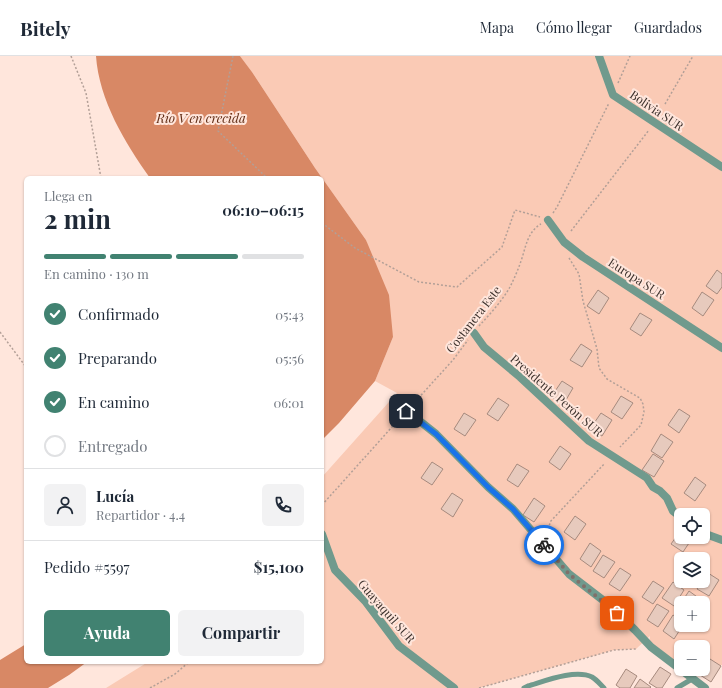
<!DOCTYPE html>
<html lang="es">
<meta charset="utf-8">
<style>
body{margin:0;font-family:"Playfair Display",serif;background:#f2f2f3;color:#1f2937;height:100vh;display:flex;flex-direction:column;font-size:15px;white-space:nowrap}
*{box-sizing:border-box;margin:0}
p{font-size:13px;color:#747a83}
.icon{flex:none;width:22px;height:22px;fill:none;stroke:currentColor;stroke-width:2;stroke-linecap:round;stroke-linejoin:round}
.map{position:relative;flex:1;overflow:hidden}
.side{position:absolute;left:24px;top:120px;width:300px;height:488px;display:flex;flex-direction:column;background:#fff;border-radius:6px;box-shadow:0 1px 3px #0004}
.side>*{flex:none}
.tools{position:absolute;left:674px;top:452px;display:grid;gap:8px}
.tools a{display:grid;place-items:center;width:36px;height:36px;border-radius:6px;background:#fff;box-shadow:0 1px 3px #0004;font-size:20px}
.pin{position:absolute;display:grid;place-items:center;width:34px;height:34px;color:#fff;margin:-17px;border-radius:8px;box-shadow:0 2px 6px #0006}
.courier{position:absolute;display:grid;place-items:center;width:40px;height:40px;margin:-20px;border:3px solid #1a73e8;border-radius:50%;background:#fff;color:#222;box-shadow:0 1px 5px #0007}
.headline em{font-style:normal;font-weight:700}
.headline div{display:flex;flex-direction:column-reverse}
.headline{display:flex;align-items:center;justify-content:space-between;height:68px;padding:0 20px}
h1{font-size:26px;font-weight:700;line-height:30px}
.bar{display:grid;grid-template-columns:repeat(4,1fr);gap:6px 4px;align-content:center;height:48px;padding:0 20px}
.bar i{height:5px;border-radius:3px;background:#e0e1e3}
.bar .on{background:#418271}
.bar p{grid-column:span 4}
.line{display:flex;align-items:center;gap:10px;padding:0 20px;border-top:1px solid #e0e1e3}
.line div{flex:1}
.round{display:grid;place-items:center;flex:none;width:42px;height:42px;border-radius:6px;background:#f2f2f3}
ol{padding:0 20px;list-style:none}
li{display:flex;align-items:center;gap:12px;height:44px}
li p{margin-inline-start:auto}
li .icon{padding:4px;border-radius:50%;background:#418271;color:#fff;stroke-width:4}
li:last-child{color:#747a83}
li i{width:22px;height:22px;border:2px solid #e0e1e3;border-radius:50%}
.button{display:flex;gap:8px;margin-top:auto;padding:8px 20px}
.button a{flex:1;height:46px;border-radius:6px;background:#418271;color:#fff;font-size:16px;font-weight:700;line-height:46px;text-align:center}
.button a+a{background:#f2f2f3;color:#1f2937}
header{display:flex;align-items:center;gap:24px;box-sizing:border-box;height:56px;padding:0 20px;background:#fff;border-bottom:1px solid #e0e1e3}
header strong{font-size:19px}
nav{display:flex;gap:22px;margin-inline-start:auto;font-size:14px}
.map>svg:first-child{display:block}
</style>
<header>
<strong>Bitely</strong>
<nav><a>Mapa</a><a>Cómo llegar</a><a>Guardados</a></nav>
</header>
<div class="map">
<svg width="722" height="632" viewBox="0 0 722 632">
<rect width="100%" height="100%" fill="#ffe6dc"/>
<path fill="#facab5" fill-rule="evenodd" d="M240,0h482v609l-19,2v-20h-22v22h12l-12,2 -32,-27 1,-8 -14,13 -22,1 -135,38h-373l42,-26h174v-185l75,-84 -22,-12 18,-44 -27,-97 -51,-72 -63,-96zM681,459h22v22h-22zM681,503h22v22h-22zM681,547h22v22h-22z"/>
<g fill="#d88865">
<path d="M96,0h144l12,16 63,96 51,72 23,55 4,42 -18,44 -36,42 -17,17v-262h-172c-25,-35 -51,-78 -54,-122z"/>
<path d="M26,588v18h61l-18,13 -21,13h-48v-28z"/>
</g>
<g fill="#e7cabd" stroke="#a68a7e">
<path d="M717,214l5,4v13l-5,7 -11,-8z"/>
<path d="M598,234l11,8 -10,16 -12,-8z"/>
<path d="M702,236l12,8 -11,16 -11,-8z"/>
<path d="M640,257l12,7 -11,16 -11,-7z"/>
<path d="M581,288l11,7 -10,16 -12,-7z"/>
<path d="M562,325l11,7 -10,17 -12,-8z"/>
<path d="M621,340l12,7 -11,16 -11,-7z"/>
<path d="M498,342l11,7 -11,16 -11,-7z"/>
<path d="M679,353l11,7 -11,17 -11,-8z"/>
<path d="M464,357l12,7 -11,16 -11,-7z"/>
<path d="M601,357l11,7 -10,16 -12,-7z"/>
<path d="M661,378l12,8 -11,16 -11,-7z"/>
<path d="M560,390l11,8 -11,16 -11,-8z"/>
<path d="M653,398l11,7 -10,16 -12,-7z"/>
<path d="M432,406l11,7 -11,16 -11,-7z"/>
<path d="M517,408l12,7 -11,16 -11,-7z"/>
<path d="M695,421l11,8 -11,16 -11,-8z"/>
<path d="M452,437l11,7 -10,17 -12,-8z"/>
<path d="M534,442l11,8 -11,16 -11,-7z"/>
<path d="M575,460l11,8 -11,16 -11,-8z"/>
<path d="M681,474v7h12l-10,15 -12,-8z"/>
<path d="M590,487l11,8 -10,16 -11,-8z"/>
<path d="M603,499l12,7 -11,16 -11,-7z"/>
<path d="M620,512l11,7 -11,16 -11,-7z"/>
<path d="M708,517l11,7 -10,16 -12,-7z"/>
<path d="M653,525l11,7 -11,16 -11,-7z"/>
<path d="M673,526l11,8 -10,16 -12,-8z"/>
<path d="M689,535l11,8 -3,4h-16z"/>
<path d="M657,548l12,7 -11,16 -11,-7z"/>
<path d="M673,559l8,5v5h2l-9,14 -11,-8z"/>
<path d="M710,603l11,7 -10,16 -11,-7z"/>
<path d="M660,611l11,7 -9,14h-5l-8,-5z"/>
<path d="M626,613l11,7 -7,12h-10l-4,-3z"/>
<path d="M640,623l11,8 -1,1h-16z"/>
</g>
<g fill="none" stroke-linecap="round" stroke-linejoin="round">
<g stroke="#b29f97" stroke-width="1.5" stroke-dasharray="2 2" stroke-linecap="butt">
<path d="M71,0l15,37 15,85"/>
<path d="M233,0l-15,75 49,47"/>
<path d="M618,27l12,-27"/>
<path d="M665,48l28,-48"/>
<path d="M553,157l4,-6 52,-104"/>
<path d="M322,167l33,25 64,34 38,5 45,-40 13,-37 25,7"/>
<path d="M571,175l78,-101"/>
<path d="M569,202l10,16 4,27 14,48 2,19 8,11 33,19 3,6 1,8 -3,13 -21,22"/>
<path d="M479,270c11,-12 23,-25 31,-39 4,-8 8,-17 11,-26 5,-14 6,-29 20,-37"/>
<path d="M0,276l26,35"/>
<path d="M413,348l40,-44 15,-20"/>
<path d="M322,449l79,-88"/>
<path d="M549,481l-1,-3 2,-12 55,-59"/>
<path d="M150,632l25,-14 14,-12"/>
<path d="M479,632l135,-38 22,-1"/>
</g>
<g stroke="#709a8d" stroke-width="5">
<path d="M524,632l4,-2c17,-5 47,-17 64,-9 5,3 8,7 12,11"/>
<path d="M677,632l15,-9"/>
</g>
<g stroke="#709a8d" stroke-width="8">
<path d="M599,0l14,39 109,72"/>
<path d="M548,164l16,22 19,15 139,91"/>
<path d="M474,277l10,14 36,30 69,64 58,37 6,9 7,4 7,7 6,13 8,6"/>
<path d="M407,355l29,23 52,53 25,22 56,65 39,30 27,26 16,17 54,41"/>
<path d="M703,477l19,7"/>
<path d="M322,478l13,36 31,32 33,44 55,42"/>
</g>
</g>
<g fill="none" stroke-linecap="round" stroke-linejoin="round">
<path stroke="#80706a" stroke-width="4" stroke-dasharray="0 7.2" d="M544,489l25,29 48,39"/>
<path stroke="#1a73e8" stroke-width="5" d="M406,355l30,23 52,53 25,22 31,36"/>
</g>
<g text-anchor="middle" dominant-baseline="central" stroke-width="4" stroke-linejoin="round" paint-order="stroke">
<g font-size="12" fill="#3c312c" stroke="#ffe6dc">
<text transform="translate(657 54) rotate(34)">Bolivia SUR</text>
<text transform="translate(637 222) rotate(33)">Europa SUR</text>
<text transform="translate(473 263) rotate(-52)">Costanera Este</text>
<text transform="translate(557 339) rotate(41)">Presidente Perón SUR</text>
<text transform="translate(387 555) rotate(49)">Guayaquil SUR</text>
</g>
<g font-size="13" font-style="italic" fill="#622d15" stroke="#ffe6dc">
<text x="201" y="61">Río V en crecida</text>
</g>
</g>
</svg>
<div class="tools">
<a><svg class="icon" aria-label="locate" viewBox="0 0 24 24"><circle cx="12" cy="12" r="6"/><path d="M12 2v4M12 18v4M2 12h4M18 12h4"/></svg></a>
<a><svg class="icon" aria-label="layers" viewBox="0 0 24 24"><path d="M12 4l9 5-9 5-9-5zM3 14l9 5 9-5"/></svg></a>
<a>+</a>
<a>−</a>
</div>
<div class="pin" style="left:617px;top:557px;background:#ea580c"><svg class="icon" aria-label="bag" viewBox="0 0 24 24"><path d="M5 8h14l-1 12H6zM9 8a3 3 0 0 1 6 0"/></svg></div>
<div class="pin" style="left:406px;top:355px;background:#1f2937"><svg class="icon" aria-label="home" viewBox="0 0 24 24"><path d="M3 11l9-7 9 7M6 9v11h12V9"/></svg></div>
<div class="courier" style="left:544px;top:489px"><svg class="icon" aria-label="bike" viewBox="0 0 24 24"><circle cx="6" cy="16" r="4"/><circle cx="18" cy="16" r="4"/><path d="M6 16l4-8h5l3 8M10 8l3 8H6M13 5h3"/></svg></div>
<section class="side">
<div class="headline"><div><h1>2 min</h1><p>Llega en</p></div><em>06:10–06:15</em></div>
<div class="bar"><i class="on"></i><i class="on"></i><i class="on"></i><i></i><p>En camino · 130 m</p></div>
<ol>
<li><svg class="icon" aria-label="check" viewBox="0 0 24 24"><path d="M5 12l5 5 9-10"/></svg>Confirmado<p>05:43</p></li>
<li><svg class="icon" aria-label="check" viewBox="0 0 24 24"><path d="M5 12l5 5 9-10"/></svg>Preparando<p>05:56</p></li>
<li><svg class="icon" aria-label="check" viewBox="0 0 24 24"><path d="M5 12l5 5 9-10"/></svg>En camino<p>06:01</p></li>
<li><i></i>Entregado</li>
</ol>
<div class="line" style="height:72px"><a class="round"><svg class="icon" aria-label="person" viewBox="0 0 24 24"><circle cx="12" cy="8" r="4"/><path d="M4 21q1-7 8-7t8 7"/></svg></a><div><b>Lucía</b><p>Repartidor · 4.4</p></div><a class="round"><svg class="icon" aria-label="phone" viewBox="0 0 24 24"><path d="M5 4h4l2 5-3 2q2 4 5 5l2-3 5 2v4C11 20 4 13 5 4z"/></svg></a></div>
<div class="line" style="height:52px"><div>Pedido #5597</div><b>$15,100</b></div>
<div class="button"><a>Ayuda</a><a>Compartir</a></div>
</section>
</div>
